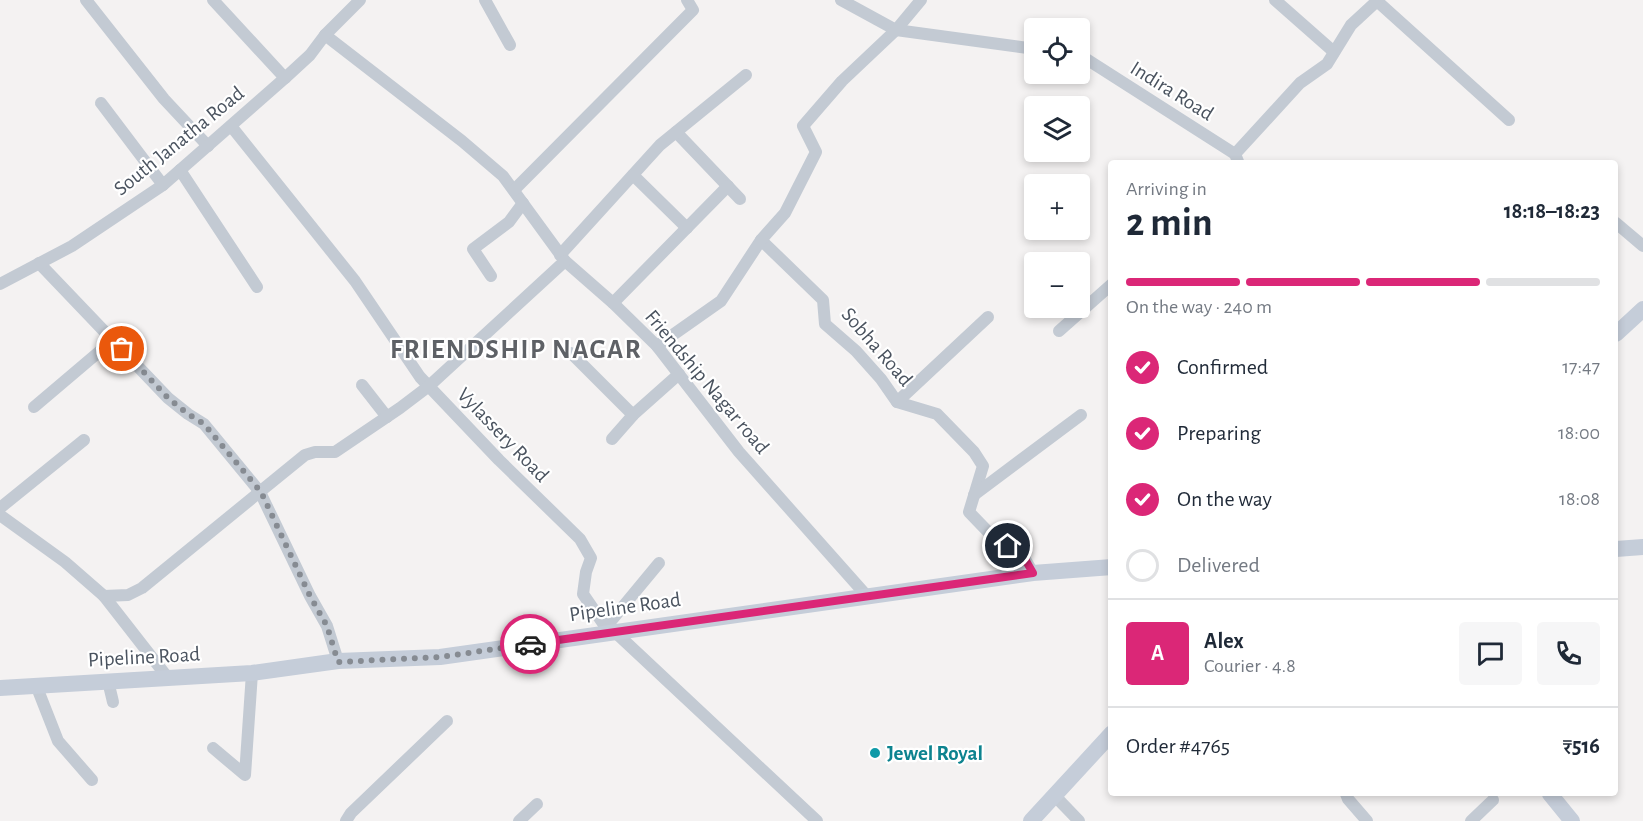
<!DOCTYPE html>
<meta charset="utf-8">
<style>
body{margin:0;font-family:"Alegreya Sans",sans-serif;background:#f6f6f7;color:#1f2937;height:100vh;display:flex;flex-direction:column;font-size:22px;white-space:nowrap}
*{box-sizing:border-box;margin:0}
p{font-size:20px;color:#747a83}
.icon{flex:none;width:33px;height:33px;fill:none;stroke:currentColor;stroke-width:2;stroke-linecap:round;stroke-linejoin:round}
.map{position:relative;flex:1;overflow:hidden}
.details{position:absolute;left:1108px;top:160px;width:510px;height:636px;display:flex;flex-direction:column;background:#fff;border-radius:6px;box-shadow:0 3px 9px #0003}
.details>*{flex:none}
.buttons{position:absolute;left:1024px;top:18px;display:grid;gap:12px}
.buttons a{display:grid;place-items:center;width:66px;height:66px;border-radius:6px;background:#fff;box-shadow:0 3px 9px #0003;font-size:30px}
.pin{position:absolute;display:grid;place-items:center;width:51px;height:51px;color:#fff;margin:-26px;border:3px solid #fff;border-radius:50%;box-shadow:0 2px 6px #0007}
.courier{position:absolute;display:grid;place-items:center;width:60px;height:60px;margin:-30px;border:4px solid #db2777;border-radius:50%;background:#fff;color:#222;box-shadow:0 2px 8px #0007}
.overview em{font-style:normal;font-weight:700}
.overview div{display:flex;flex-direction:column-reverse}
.overview{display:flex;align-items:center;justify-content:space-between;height:102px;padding:0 18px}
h1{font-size:39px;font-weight:700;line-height:45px}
.bar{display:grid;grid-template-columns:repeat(4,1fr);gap:9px 6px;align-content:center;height:72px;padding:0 18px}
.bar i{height:8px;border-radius:4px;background:#e0e1e3}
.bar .selected{background:#db2777}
.bar p{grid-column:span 4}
.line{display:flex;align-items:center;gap:15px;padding:0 18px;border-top:2px solid #e0e1e3}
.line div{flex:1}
.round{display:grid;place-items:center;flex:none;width:63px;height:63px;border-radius:6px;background:#f6f6f7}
ol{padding:0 18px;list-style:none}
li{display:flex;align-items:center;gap:18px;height:66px}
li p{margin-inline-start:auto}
li .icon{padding:6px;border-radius:50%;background:#db2777;color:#fff;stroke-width:4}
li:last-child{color:#747a83}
li i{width:33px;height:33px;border:3px solid #e0e1e3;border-radius:50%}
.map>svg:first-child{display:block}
</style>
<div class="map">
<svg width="1643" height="821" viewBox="0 0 1643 821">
<rect width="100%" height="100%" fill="#f4f2f2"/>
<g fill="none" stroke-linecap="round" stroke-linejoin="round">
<g stroke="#c3cad3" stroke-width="12">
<path d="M86,0l78,99 44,47"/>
<path d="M213,0l72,78"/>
<path d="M485,0l25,45"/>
<path d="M841,0l55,30 139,19"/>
<path d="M1275,0l59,52"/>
<path d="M1377,1l132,119"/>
<path d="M325,35l137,106 41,35 62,85 48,42 44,43 82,106 127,143"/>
<path d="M1080,55l155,99 4,10"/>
<path d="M101,103l62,82"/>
<path d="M231,126l124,155 65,96 79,83 81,79 11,19 -5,14 -3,22 26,38"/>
<path d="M676,132l64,67"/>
<path d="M1235,154l65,-71 27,-19 24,-39 27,-25"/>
<path d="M180,170l77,117"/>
<path d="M633,175l54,53"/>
<path d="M514,190l179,-180 -6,-10"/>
<path d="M1616,223l27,23"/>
<path d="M761,240l62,60 2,24 31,27 25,28 16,23 40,12 37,38 9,14 -14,46 25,26 28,16 11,19"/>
<path d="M560,255l100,-110 86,-70"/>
<path d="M39,263l129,135 20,16 16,10 56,68 50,104 17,30 11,35"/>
<path d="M491,276l-18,-27 36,-27 14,-19"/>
<path d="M0,284l72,-38 91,-61 122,-107 25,-23 15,-20 35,-35"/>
<path d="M613,303l115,-117"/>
<path d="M1059,331l53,-47"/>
<path d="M657,346l64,-45 40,-61 24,-27 31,-61 -13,-26 39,-45 54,-51 25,-30"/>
<path d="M571,353l62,62"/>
<path d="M362,385l25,32"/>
<path d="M897,402l91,-85"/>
<path d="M34,407l79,-67"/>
<path d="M612,439l22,-25 45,-40"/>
<path d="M974,495l107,-80"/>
<path d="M0,508l84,-68"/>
<path d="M0,515l65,47 39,34 64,82"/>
<path d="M104,596l24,-1 14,-7 163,-133 10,-3h20l65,-44 29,-22 136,-125"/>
<path d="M606,627l53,-64"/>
<path d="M615,632l202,189"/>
<path d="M108,681l5,21"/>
<path d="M36,685l22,56 34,39"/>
<path d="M213,748l32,27 7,-102"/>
<path d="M1346,794l2,5 19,22"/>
<path d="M1054,795l25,26"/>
<path d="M346,821l5,-8 96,-92"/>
<path d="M519,821l18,-17"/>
<path d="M1471,821l22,-21"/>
</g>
<g stroke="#c5cdd9" stroke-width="16">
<path d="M1616,334l27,-25"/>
<path d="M1616,549l27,-2"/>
<path d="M0,688l252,-15 86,-12 102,-4 593,-84 79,-6"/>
<path d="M1550,794l22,27"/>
<path d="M1031,821l81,-88"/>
</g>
</g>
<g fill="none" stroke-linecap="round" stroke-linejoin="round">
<path stroke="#868b92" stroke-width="6" stroke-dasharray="0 10.8" d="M122,349l46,49 20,16 16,10 57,68 49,104 17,30 11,36 102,-5 90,-13"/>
<path stroke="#db2777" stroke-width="8" d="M530,644l503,-71 -11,-19 -14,-8"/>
</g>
<circle fill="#0f9aa8" stroke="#fff" stroke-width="2" cx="875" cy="753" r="6"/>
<g text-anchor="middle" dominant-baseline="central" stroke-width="4.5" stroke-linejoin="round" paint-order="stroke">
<g font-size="21" fill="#4a535f" stroke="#fff">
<text transform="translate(1172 91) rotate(32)">Indira Road</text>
<text transform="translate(179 141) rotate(-39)">South Janatha Road</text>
<text transform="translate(877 347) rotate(49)">Sobha Road</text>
<text transform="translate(707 382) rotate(50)">Friendship Nagar road</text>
<text transform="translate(503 435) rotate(46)">Vylassery Road</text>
<text transform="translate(625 607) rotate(-8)">Pipeline Road</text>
<text transform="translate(144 657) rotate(-3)">Pipeline Road</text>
</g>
<g font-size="21" font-weight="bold" fill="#0d838f" stroke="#fff" text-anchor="start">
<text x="887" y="753">Jewel Royal</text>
</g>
<g font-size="27" font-weight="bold" letter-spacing="1.5" fill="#5e6166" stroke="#fff">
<text x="516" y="349">FRIENDSHIP NAGAR</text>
</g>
</g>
</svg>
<div class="buttons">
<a><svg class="icon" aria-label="locate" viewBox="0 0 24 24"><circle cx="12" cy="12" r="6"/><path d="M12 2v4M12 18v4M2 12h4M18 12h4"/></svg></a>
<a><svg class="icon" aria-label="layers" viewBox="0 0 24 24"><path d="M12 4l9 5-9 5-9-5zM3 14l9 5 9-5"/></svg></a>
<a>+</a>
<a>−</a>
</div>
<div class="pin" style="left:122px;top:349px;background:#ea580c"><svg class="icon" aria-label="bag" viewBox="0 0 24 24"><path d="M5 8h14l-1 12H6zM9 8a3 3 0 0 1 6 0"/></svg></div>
<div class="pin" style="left:1008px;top:546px;background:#1f2937"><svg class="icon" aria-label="home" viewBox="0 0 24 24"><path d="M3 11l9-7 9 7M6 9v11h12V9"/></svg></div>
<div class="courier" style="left:530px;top:644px"><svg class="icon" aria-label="car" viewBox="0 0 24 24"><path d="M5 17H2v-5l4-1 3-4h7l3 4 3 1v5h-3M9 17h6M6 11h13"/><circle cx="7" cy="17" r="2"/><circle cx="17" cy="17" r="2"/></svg></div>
<section class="details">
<div class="overview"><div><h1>2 min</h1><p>Arriving in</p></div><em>18:18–18:23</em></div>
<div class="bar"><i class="selected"></i><i class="selected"></i><i class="selected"></i><i></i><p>On the way · 240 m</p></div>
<ol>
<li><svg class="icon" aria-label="check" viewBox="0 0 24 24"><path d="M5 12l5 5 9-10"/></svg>Confirmed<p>17:47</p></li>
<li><svg class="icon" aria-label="check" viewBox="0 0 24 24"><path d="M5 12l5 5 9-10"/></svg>Preparing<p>18:00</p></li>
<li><svg class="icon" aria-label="check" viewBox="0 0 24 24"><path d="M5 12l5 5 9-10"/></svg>On the way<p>18:08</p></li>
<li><i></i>Delivered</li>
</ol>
<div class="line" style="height:108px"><b class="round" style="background:#db2777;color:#fff">A</b><div><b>Alex</b><p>Courier · 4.8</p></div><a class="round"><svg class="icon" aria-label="chat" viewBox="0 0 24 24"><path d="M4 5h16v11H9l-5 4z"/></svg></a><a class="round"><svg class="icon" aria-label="phone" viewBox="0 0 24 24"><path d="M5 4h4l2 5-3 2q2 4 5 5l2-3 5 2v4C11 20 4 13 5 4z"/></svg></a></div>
<div class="line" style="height:78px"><div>Order #4765</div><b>₹516</b></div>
</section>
</div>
